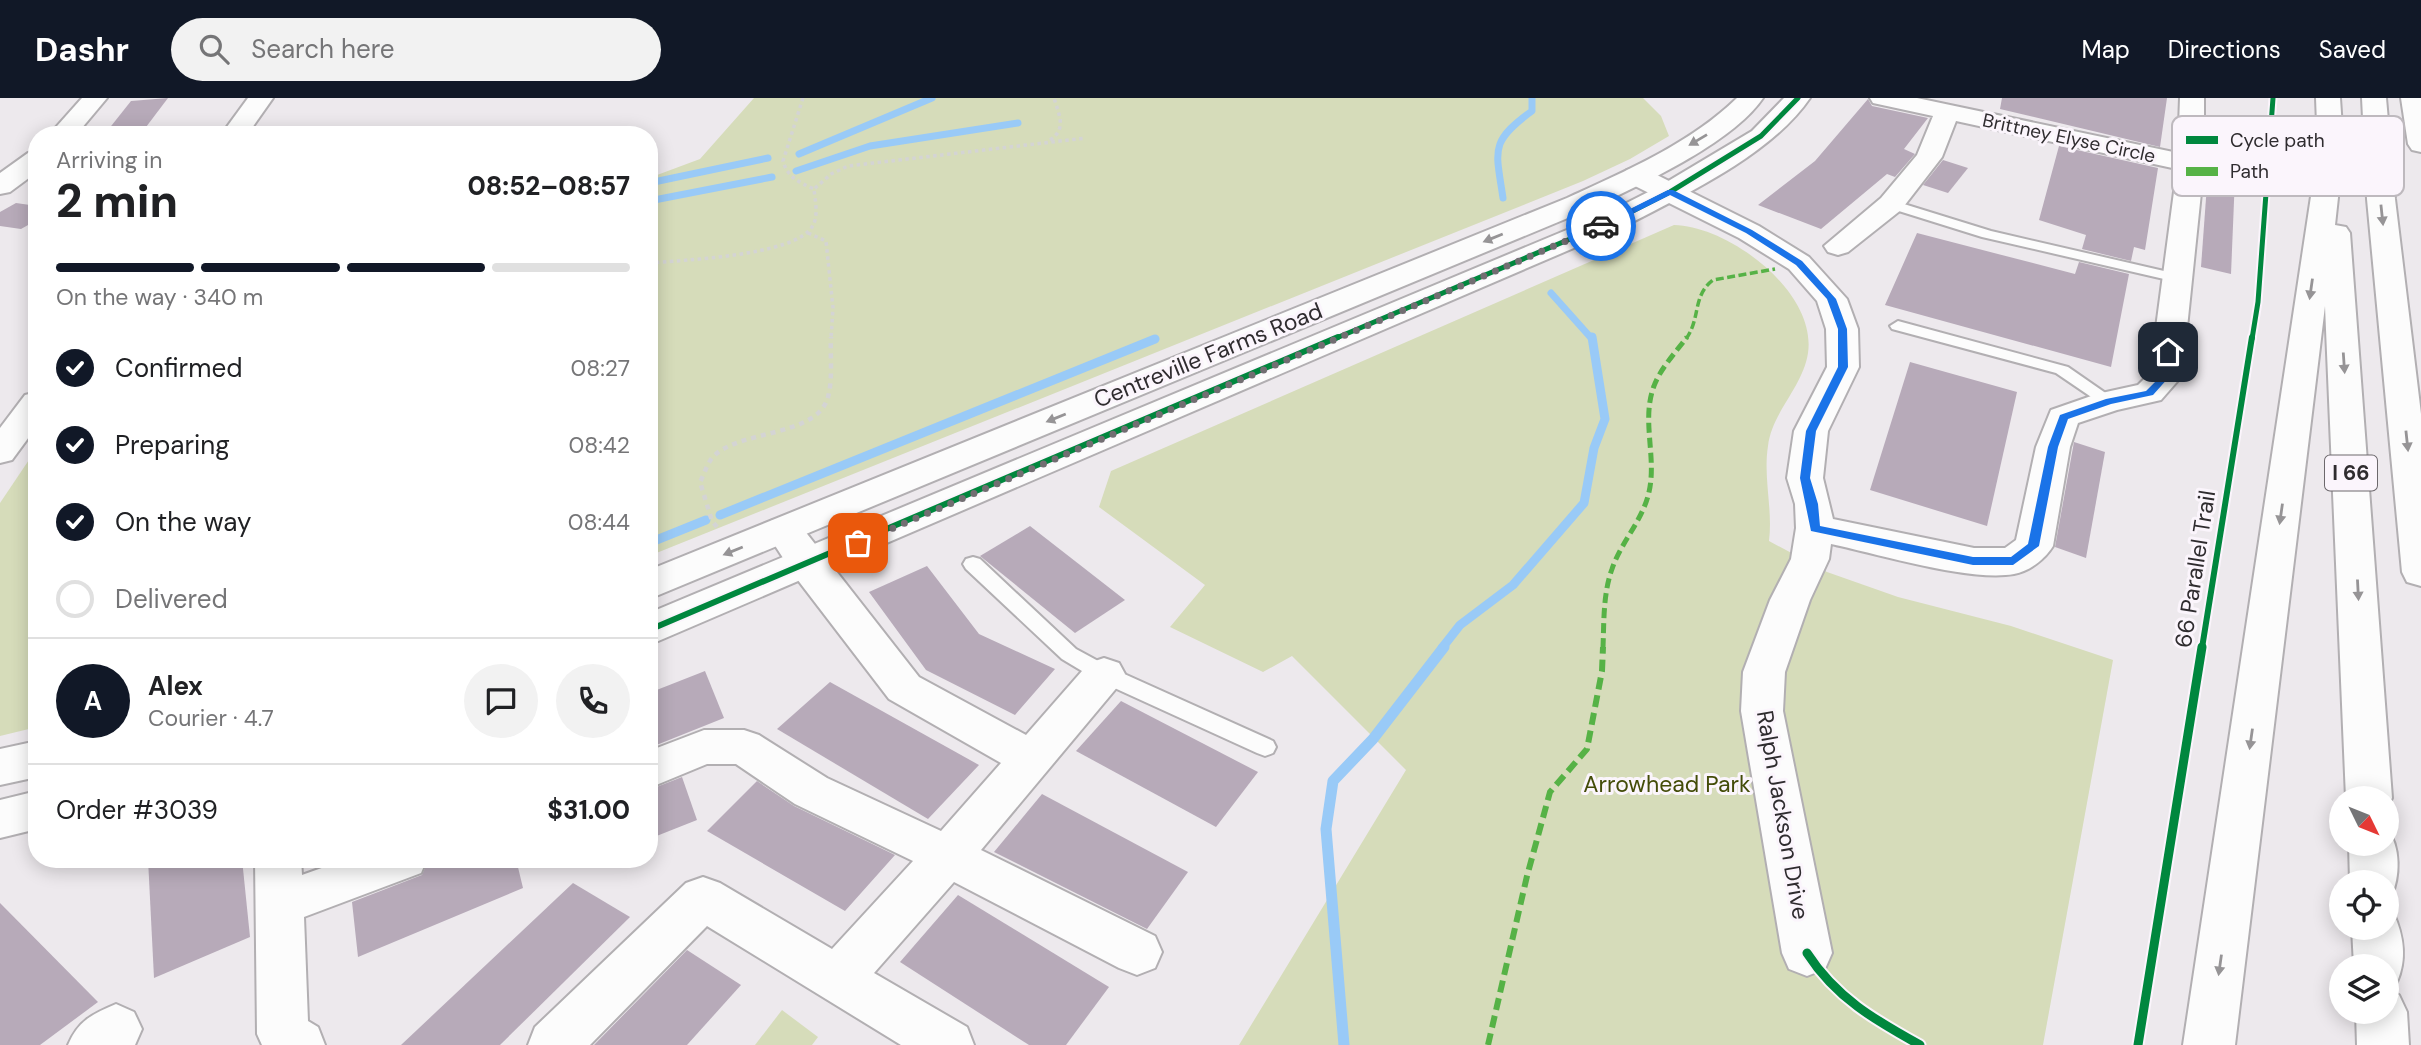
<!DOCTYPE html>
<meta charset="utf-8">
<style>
body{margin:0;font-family:"DM Sans",sans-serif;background:#f2f2f2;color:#202124;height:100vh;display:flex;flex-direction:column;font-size:26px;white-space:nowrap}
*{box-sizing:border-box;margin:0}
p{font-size:23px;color:#757577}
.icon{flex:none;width:38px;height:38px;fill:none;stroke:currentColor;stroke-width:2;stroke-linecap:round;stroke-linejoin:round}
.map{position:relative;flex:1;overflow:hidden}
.drawer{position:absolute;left:28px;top:28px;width:630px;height:742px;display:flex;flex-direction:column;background:#fff;border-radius:28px;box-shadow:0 4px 18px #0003}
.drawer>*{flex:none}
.needle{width:46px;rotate:133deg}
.controls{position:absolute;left:2329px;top:688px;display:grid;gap:14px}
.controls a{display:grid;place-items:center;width:70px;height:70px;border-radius:50%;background:#fff;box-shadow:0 4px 18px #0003;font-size:35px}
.pin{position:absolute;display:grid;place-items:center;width:60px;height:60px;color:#fff;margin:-30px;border-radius:14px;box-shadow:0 4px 10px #0006}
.courier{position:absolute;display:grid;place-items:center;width:70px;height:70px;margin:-35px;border:5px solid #1a73e8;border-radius:50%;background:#fff;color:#222;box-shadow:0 2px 9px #0007}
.summary em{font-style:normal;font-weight:800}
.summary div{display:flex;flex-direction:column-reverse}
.summary{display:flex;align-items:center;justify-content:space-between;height:119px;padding:0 28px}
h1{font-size:46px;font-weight:800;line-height:52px}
.bar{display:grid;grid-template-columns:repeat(4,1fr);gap:10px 7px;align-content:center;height:84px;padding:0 28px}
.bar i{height:9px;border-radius:5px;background:#e0e0e0}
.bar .current{background:#111827}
.bar p{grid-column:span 4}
.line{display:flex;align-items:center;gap:18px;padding:0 28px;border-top:2px solid #e0e0e0}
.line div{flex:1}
.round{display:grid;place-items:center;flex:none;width:74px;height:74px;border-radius:37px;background:#f2f2f2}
ol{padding:0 28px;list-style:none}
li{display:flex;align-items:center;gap:21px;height:77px}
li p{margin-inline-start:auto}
li .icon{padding:7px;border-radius:50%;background:#111827;color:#fff;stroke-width:4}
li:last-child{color:#757577}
li i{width:38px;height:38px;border:4px solid #e0e0e0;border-radius:50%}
header{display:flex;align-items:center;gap:42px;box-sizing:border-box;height:98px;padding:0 35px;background:#111827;color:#fff}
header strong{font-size:33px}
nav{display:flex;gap:38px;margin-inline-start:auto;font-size:24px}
.search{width:490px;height:63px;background:#f2f2f2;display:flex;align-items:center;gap:18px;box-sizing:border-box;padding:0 24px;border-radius:38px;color:#757577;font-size:26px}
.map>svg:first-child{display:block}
</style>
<header>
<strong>Dashr</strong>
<div class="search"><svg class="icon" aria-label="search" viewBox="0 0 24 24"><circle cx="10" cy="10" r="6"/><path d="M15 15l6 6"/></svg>Search here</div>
<nav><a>Map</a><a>Directions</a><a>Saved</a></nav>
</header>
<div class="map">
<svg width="2421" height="947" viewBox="0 0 2421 947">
<rect width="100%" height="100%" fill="#ede9ed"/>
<g fill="#d6dcba">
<path d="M754,0h889l18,18 8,20 -39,23 -47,22 -934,375v-378l51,-19z"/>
<path d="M1674,127c55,1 143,67 134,128 -5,34 -36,59 -40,93 -5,32 5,63 1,95l58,31 71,25 113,29 102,34 -70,385h-804l167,-275 -114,-114 -29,16 -93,-45 35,-42 -106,-78 12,-36z"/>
<path d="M37,350v279l-37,9v-233z"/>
<path d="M782,912l36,27 -6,8h-57z"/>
</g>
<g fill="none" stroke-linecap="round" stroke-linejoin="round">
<g stroke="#99caf7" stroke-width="7">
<path d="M799,56l133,-56"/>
<path d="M796,73l74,-25 148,-23"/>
<path d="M649,85l119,-25"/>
<path d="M1503,100c-7,-48 -14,-56 29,-87v-13"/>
<path d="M649,103l123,-24"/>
<path d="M1551,195l41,46"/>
</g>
<g stroke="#99caf7" stroke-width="9">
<path d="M720,417l435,-176"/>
<path d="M649,445l57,-23"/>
<path d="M1442,550l18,-23 53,-40 71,-82 10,-55 11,-29 -13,-82"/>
</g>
<path stroke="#99caf7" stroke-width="11" d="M1344,947l-18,-216 7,-48 40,-42 71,-92"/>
</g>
<g fill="#b7aab9">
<path d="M168,0l-28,37h-36l27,-34z"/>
<path d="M2002,0h165l-7,49 -160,-38z"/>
<path d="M1868,1l4,7 56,12 -24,31 11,5 -20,23 -8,-3 -66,55 -63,-24 57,-44z"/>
<path d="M2059,48l99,22 -13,82 -11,-3 -3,14 -49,-12 4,-14 -47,-15z"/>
<path d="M1943,62l25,8 -20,25 -25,-8z"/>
<path d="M2208,73l27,6 -4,97 -30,-7z"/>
<path d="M16,105l21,3v14l-16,9 -21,-3v-14z"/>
<path d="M1917,135l158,41 4,-12 50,12 -18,93 -226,-62z"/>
<path d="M1910,264l107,30 -30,134 -117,-36z"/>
<path d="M2074,344l31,10 -19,106 -31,-11z"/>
<path d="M1030,428l95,74 -50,33 -95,-77z"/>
<path d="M927,468l52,68 76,35 -40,46 -89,-45 -57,-78z"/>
<path d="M705,573l19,47 -75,30v-55z"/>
<path d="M830,584l149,83 -51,54 -151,-90z"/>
<path d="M1121,603l137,71 -42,55 -140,-76z"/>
<path d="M682,679l15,43 -48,19v-49z"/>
<path d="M757,683l37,25 101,49 -50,56 -138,-80z"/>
<path d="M1042,696l146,78 -41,57 -153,-77z"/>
<path d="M148,761h94l8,78 -96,41z"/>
<path d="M429,761h87l7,29 -165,69 -6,-55 70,-27z"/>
<path d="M573,785l57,34 -130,128h-99z"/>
<path d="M958,797l151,92 -43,58h-37l-129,-83z"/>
<path d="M0,805l98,99 -58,43h-40z"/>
<path d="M687,852l54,35 -54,60h-93z"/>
</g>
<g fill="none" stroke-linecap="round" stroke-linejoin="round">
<defs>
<g id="service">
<path d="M1891,102l100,31 186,43 7,4 -7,4 -195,-45 -96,-30 -2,-3z"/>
<path d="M1898,223l170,46 49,34 -2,4h-12l-47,-32 -164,-44 -2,-3z"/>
<path d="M973,459l7,2 96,90 35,19 162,73 3,6 -3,6 -8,3 -8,-3 -160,-73 -35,-21 -96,-90 -3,-5 3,-5z"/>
</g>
<g id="minor">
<path d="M82,0h25l-31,37h-27z"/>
<path d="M248,0h25l-26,37h-26z"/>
<path d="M1870,0h47l261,55 2,-55h24v66l-22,212 -21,24 -44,10 -39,13 -8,24 -17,99c-8,13 -23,25 -39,28 -44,8 -136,-20 -183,-30l-2,15 -19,41 -25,72 -2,39 49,242 -7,16 -18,7 -18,-7 -7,-16 -41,-242 2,-39 27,-72 21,-41 5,-31 -1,-24 -8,-26 7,-47 33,-64 -1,-38 -9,-28 -28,-32 -50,-31 -112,-56 -3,-6 3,-6 10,-2 10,2 112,56 50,31 38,42 11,30 1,38 -31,64 -5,47 10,41 141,29h31l11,-8 20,-93 15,-37 46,-16 41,-9 12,-12 27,-204 -221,-48 -14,36 -41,53 -53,42 -10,3 -10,-3 -4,-6 57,-48 36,-43 16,-39 -60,-13z"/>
<path d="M37,53v21l-27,20 -10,2v-21l28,-20z"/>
<path d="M37,294v34l-25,34 -12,3v-35l25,-33z"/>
<path d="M784,419l13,4 122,156 107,58 63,-72 15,-5 15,5 6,11 -6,11 -138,165 174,86 7,16 -7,16 -18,7 -18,-7 -165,-86 -80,91 93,54 7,18h-73l-194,-119 -117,119h-62l7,-18 151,-144 17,-6 17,6 112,66 81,-88 -118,-57 -59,-40h-29l-58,24v-37l55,-21h40l15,5 68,43 114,53 60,-68 -112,-64 -95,-124 -29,-45 6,-9z"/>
<path d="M255,761h46l1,16 45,-16h80l-6,14 -117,44 4,104 10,6 7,18h-63l-5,-11z"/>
<path d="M116,906l18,8 8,17 -7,16h-67c10,-24 24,-31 48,-41z"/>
</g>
<g id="tertiary">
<path d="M1737,0h26c-31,46 -125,88 -176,112l-938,389v-29l918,-372c59,-27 124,-55 170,-100z"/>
<path d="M1784,0h26c-38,56 -125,97 -185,128l-976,419v-32l956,-399 55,-28 92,-55z"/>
<path d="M37,643v36l-37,8v-36z"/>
<path d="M37,693v38l-37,9v-38z"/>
</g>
<g id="motorway">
<path d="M2316,0h24l5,75 -5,6 -5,46 11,2 4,6 42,565 -5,9v-9h-41l-21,-492 -90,739h-52l135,-895z"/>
<path d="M2362,0h24l9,101 26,215v172l-14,-4 -5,-10 -35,-373z"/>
<path d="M2401,0h20v54l-9,-2 -4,-6z"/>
<path d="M2387,731c14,18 13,48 4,68l-4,1v-16h-37l-1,-38h38z"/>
<path d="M2387,812l6,2c11,24 14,47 4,70l-10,4v-20h-33l-2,-38h35z"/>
<path d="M2387,892l12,5 8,17 2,33h-52l-1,-33h31z"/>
</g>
</defs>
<use href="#service" stroke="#b2afb2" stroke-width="4"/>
<use href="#minor" stroke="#b2afb2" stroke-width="4"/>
<use href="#tertiary" stroke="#b2afb2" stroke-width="4"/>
<use href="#motorway" stroke="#b2afb2" stroke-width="4"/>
<g stroke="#d4d4d4" stroke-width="3.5" stroke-dasharray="3.5 3.5" stroke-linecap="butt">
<path d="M803,0l-20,63c5,17 16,21 31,28"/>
<path d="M1050,42c17,-11 9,-25 4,-42"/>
<path d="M808,135l18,8 7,67 -2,31"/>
<path d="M649,165c34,-3 144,-7 163,-36 7,-10 3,-27 2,-38l17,-15 17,-8 238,-28"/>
</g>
<path stroke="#d4d4d4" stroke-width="4.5" stroke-dasharray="5 5" stroke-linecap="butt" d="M717,429l-5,-6 -12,-39c4,-7 7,-18 12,-24 25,-29 105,-20 116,-61 5,-18 2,-41 3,-60"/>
<use href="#service" fill="#fcfcfc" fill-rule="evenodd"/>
<use href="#minor" fill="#fcfcfc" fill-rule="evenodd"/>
<use href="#tertiary" fill="#fcfcfc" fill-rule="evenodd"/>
<use href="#motorway" fill="#fcfcfc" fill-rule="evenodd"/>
<path stroke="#56b246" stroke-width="3.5" stroke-dasharray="8 3.5" stroke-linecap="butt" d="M1686,241c15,-21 6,-43 27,-59l62,-11"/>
<path stroke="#56b246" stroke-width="5" stroke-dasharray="10 5" stroke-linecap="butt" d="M1603,550c1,-26 0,-54 9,-79 9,-27 31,-49 37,-77 8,-35 -8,-72 5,-106 6,-17 22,-34 33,-49"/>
<path stroke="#56b246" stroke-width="6" stroke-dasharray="12 6" stroke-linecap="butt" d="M1488,947l39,-169 23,-84 37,-43 15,-78 1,-24"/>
<defs>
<g id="cycleway-far2">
<path d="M1334,241l281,-119 55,-28 91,-56 37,-38"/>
<path d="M2252,241l6,-37 15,-204"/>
</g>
<g id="cycleway-far1">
<path d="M649,532l689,-293"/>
<path d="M2202,550l50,-311"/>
</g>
<g id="cycleway">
<path d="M1807,855c29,45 68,67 113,92"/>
<path d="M2138,947l64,-398"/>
</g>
</defs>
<use href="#cycleway-far2" stroke="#fbf5fc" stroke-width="9"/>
<use href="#cycleway-far1" stroke="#fbf5fc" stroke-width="10"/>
<use href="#cycleway" stroke="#fbf5fc" stroke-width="13"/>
<use href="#cycleway-far2" stroke="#00873e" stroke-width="5"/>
<use href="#cycleway-far1" stroke="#00873e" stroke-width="6"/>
<use href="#cycleway" stroke="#00873e" stroke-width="9"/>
</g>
<defs><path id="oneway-solid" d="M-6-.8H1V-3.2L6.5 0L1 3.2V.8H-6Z" transform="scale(1.75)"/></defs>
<g fill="#969496">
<use href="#oneway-solid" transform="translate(1698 42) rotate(149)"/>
<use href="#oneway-solid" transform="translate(2382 117) rotate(84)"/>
<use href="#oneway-solid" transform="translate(1493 140) rotate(158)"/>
<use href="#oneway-solid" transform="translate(2311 191) rotate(98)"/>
<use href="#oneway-solid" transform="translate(2344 265) rotate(86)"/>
<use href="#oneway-solid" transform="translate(1056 320) rotate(158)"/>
<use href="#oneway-solid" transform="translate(2407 343) rotate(84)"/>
<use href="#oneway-solid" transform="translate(2281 416) rotate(98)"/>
<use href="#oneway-solid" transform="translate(733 453) rotate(158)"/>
<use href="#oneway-solid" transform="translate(2358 492) rotate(87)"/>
<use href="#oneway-solid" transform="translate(2251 641) rotate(98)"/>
<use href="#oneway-solid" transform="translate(2220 867) rotate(98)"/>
</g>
<path fill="#1a73e8" d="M1668,92h5l79,40 50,31 34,38 11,30 1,38 -32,64 -6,47 8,26 2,22 153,31h38l17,-13 20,-97 12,-32 46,-16 40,-8 15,-15 3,-24 4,-3 5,3 -3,24 -17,19 -42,9 -43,15 -10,28 -19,99 -26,19h-40l-162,-34 -11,-53 6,-47 32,-64v-38l-11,-30 -31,-34 -50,-32 -76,-38 -66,33 -8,-2z"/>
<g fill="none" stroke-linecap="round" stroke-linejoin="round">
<path stroke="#726e72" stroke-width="7" stroke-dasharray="0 12.6" d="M858,445l743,-317"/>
</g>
<g text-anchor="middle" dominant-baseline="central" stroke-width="6" stroke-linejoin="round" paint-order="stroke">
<g font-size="19" fill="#2f2c2f" stroke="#fbf5fc">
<text transform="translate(2069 40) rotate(12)">Brittney Elyse Circle</text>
</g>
<rect fill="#fbf5fc" stroke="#6c686c" stroke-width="2" x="2325" y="357.5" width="52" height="35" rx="5"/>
<g font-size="21" font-weight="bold" fill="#2f2c2f">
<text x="2351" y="375">I 66</text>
</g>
<g font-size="23" fill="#2f2c2f" stroke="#fbf5fc">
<text transform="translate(1208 257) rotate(-22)">Centreville Farms Road</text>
<text transform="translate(2195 471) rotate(-81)">66 Parallel Trail</text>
<text transform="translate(1783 717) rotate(80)">Ralph Jackson Drive</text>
</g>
<g font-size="23" fill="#434c08" stroke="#fbf5fc">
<text x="1667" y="686">Arrowhead Park</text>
</g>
</g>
<rect x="2172" y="18" width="232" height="80" rx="10" fill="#fbf5fc" stroke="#beb9be" stroke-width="2"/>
<rect x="2186" y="38" width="32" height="8" fill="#00873e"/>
<rect x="2186" y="69" width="32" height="9" fill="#56b246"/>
<g font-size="19" fill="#2f2c2f">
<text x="2230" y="49">Cycle path</text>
<text x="2230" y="80">Path</text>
</g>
</svg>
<div class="controls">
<a><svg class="needle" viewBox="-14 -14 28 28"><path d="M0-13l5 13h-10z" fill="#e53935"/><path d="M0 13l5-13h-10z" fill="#757577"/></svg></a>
<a><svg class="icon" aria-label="locate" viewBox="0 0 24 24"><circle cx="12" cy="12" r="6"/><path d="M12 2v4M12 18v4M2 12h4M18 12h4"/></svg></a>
<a><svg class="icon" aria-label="layers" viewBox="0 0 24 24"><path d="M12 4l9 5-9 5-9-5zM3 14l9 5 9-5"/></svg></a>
</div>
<div class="pin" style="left:858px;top:445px;background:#ea580c"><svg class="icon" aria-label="bag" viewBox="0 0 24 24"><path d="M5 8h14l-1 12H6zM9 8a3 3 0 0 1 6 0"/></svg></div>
<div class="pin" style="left:2168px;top:254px;background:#1f2937"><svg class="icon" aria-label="home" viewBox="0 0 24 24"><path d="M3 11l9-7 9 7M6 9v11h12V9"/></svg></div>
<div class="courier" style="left:1601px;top:128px"><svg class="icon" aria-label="car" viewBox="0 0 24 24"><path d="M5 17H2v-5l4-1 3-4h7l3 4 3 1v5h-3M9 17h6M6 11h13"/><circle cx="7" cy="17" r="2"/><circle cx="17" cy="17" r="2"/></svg></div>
<section class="drawer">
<div class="summary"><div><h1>2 min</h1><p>Arriving in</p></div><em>08:52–08:57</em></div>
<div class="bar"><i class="current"></i><i class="current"></i><i class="current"></i><i></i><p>On the way · 340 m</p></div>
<ol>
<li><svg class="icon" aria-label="check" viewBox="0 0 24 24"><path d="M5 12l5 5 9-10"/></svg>Confirmed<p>08:27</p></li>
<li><svg class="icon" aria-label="check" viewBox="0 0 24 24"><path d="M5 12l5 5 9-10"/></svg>Preparing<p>08:42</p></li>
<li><svg class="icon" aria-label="check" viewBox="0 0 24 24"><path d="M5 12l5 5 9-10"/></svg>On the way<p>08:44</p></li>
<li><i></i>Delivered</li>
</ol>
<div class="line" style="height:126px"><b class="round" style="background:#111827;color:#fff">A</b><div><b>Alex</b><p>Courier · 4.7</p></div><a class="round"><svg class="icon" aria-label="chat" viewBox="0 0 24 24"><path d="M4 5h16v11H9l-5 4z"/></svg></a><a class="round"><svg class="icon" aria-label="phone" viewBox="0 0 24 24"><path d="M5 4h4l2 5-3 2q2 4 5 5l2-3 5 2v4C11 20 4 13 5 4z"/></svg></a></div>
<div class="line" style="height:91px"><div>Order #3039</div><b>$31.00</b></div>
</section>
</div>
